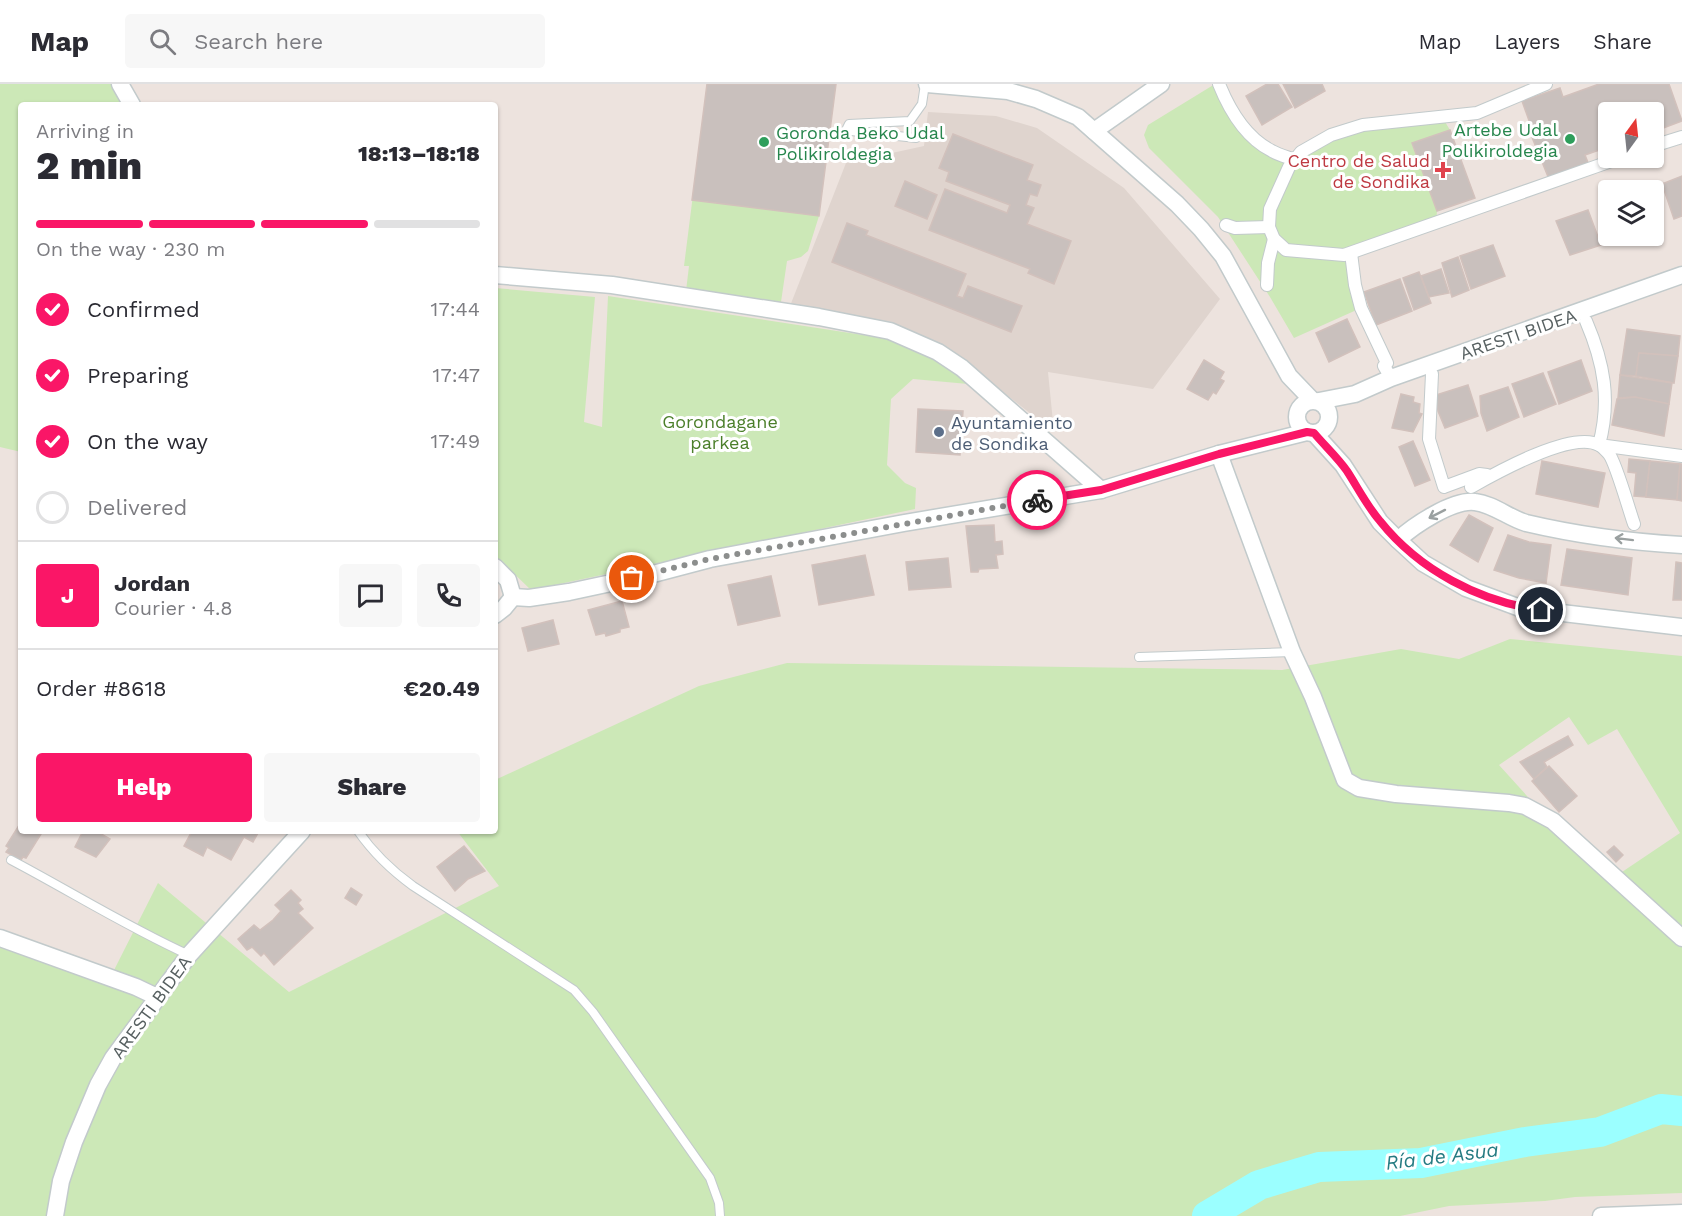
<!DOCTYPE html>
<meta charset="utf-8">
<style>
body{margin:0;font-family:"Work Sans",sans-serif;background:#f7f7f7;color:#2b2b33;height:100vh;display:flex;flex-direction:column;font-size:22px;white-space:nowrap}
*{box-sizing:border-box;margin:0}
p{font-size:20px;color:#7c7c81}
.icon{flex:none;width:33px;height:33px;fill:none;stroke:currentColor;stroke-width:2;stroke-linecap:round;stroke-linejoin:round}
.map{position:relative;flex:1;overflow:hidden}
.side{position:absolute;left:18px;top:18px;width:480px;height:732px;display:flex;flex-direction:column;background:#fff;border-radius:6px;box-shadow:0 2px 4px #0004}
.side>*{flex:none}
.needle{width:39px;rotate:15deg}
.fabs{position:absolute;left:1598px;top:18px;display:grid;gap:12px}
.fabs a{display:grid;place-items:center;width:66px;height:66px;border-radius:6px;background:#fff;box-shadow:0 2px 4px #0004;font-size:30px}
.pin{position:absolute;display:grid;place-items:center;width:51px;height:51px;color:#fff;margin:-26px;border:3px solid #fff;border-radius:50%;box-shadow:0 2px 6px #0007}
.courier{position:absolute;display:grid;place-items:center;width:60px;height:60px;margin:-30px;border:4px solid #fa1667;border-radius:50%;background:#fff;color:#222;box-shadow:0 2px 8px #0007}
.head em{font-style:normal;font-weight:800}
.head div{display:flex;flex-direction:column-reverse}
.head{display:flex;align-items:center;justify-content:space-between;height:102px;padding:0 18px}
h1{font-size:39px;font-weight:800;line-height:45px}
.bar{display:grid;grid-template-columns:repeat(4,1fr);gap:9px 6px;align-content:center;height:72px;padding:0 18px}
.bar i{height:8px;border-radius:4px;background:#e1e1e2}
.bar .on{background:#fa1667}
.bar p{grid-column:span 4}
.line{display:flex;align-items:center;gap:15px;padding:0 18px;border-top:2px solid #e1e1e2}
.line div{flex:1}
.round{display:grid;place-items:center;flex:none;width:63px;height:63px;border-radius:6px;background:#f7f7f7}
ol{padding:0 18px;list-style:none}
li{display:flex;align-items:center;gap:18px;height:66px}
li p{margin-inline-start:auto}
li .icon{padding:6px;border-radius:50%;background:#fa1667;color:#fff;stroke-width:4}
li:last-child{color:#7c7c81}
li i{width:33px;height:33px;border:3px solid #e1e1e2;border-radius:50%}
.action{display:flex;gap:12px;margin-top:auto;padding:12px 18px}
.action a{flex:1;height:69px;border-radius:6px;background:#fa1667;color:#fff;font-size:24px;font-weight:800;line-height:69px;text-align:center}
.action a+a{background:#f7f7f7;color:#2b2b33}
header{display:flex;align-items:center;gap:36px;box-sizing:border-box;height:84px;padding:0 30px;background:#fff;border-bottom:2px solid #e1e1e2}
header strong{font-size:28px}
nav{display:flex;gap:33px;margin-inline-start:auto;font-size:21px}
.search{width:420px;height:54px;background:#f7f7f7;display:flex;align-items:center;gap:15px;box-sizing:border-box;padding:0 21px;border-radius:6px;color:#7c7c81;font-size:22px}
.map>svg:first-child{display:block}
</style>
<header>
<strong>Map</strong>
<div class="search"><svg class="icon" aria-label="search" viewBox="0 0 24 24"><circle cx="10" cy="10" r="6"/><path d="M15 15l6 6"/></svg>Search here</div>
<nav><a>Map</a><a>Layers</a><a>Share</a></nav>
</header>
<div class="map">
<svg width="1682" height="1132" viewBox="0 0 1682 1132">
<rect width="100%" height="100%" fill="#ede3de"/>
<path fill="#dfd4ce" d="M928,28l68,4 41,12 87,60 96,111 -67,90 -105,-17 6,60 -106,-83 -56,-27 -102,-16 56,-143 78,-17z"/>
<g fill="#cce8b7" fill-rule="evenodd">
<path d="M0,0h127l8,21h-114v347l-21,-5z"/>
<path d="M707,0h129l-17,132 -11,35 -7,6 -14,4 -6,41 -95,-11 3,-25h-5z"/>
<path d="M1215,0l36,50 43,26 37,-25 111,-18 8,13 -38,14 25,67 -1,12 -92,32 17,53 -67,30 -24,-41 -52,-80 -69,-69 -5,-13 4,-10z"/>
<path d="M495,204l100,9 -11,125 18,5 6,-131 281,43 58,25 21,20 -55,-5 -22,20 -4,66 18,18 11,5 -1,21 -384,81 -36,-35z"/>
<path d="M1510,555l172,17v537l-107,4 -30,4 -96,5 -49,10h-1400v-269l107,37 51,-101 131,109 210,-106 -42,-55h38v-51l204,-94 88,-23 495,7 119,-21 58,10zM1569,633l19,28 29,-16 63,104 -58,39 -34,-30 -51,-35 -38,-42z"/>
</g>
<g fill="none" stroke-linecap="round" stroke-linejoin="round">
<path stroke="#9bffff" stroke-width="30" d="M1207,1132l52,-31 60,-18 102,-4 104,-21 75,-10 61,-23 21,2"/>
</g>
<g fill="#c9c0bd" stroke="#d2c1bc" stroke-width="1.5">
<path d="M707,0h129l-17,132 -127,-16z"/>
<path d="M1267,0h11l14,23 -30,18 -16,-29z"/>
<path d="M1283,0h39l3,7 -30,17z"/>
<path d="M1599,0h70l13,37 -29,11v-20h-45v35l-23,8 4,10 -40,14 -20,-49 3,-1 -10,-28 38,-13 3,9z"/>
<path d="M1450,46l25,68 -38,13 -25,-68z"/>
<path d="M953,50l80,31 -6,15 14,5 -4,11 -7,-2 -4,11 8,3 -7,16 44,17 -17,43 -26,-11 2,-4 -101,-39 16,-41 62,24 3,-8 -64,-24 3,-9 -10,-4z"/>
<path d="M1682,92v40l-8,3 -12,-35z"/>
<path d="M905,97l32,14 -10,24 -32,-13z"/>
<path d="M1588,126l13,35 -31,10 -14,-34z"/>
<path d="M847,139l21,8 -2,4 100,39 -9,22 6,2 5,-12 54,20 -11,26 -179,-70z"/>
<path d="M1493,161l12,31 -34,13 -11,-33z"/>
<path d="M1458,173l11,33 -17,7 -10,-34z"/>
<path d="M1441,185l8,24 -20,4 -8,-21z"/>
<path d="M1419,188l12,31 -17,7 -11,-32z"/>
<path d="M1400,195l12,32 -36,14 -12,-33z"/>
<path d="M1347,235l13,28 -31,15 -13,-29z"/>
<path d="M1627,245l53,7 -2,20 -39,-3 -3,23 -16,-1z"/>
<path d="M1639,269l39,3 -4,27 -38,-7z"/>
<path d="M1204,276l20,12 -4,7 4,2 -8,13 -3,-2 -5,8 -21,-11z"/>
<path d="M1581,276l11,31 -33,13 -11,-32z"/>
<path d="M1543,289l13,31 -32,13 -12,-33z"/>
<path d="M1620,291l52,8 -3,21 -34,-7 -17,1z"/>
<path d="M1468,301l10,31 -33,12 -7,-17 -2,-16z"/>
<path d="M1508,303l11,30 -32,14 -6,-18 -1,-17z"/>
<path d="M1401,310l13,3 -1,5 7,2 -1,9 3,1 -9,18 -21,-4z"/>
<path d="M1635,313l34,7 -5,32 -52,-11 5,-26z"/>
<path d="M918,325l45,2 -3,44 -44,-3z"/>
<path d="M1413,357l17,39 -15,6 -16,-39z"/>
<path d="M1629,375l21,2 -4,36 -12,-1 2,-23 -8,-1z"/>
<path d="M1542,377l63,12 -7,34 -62,-13z"/>
<path d="M1650,377l30,3 -3,36 -31,-3z"/>
<path d="M1680,380h2v37l-5,-1z"/>
<path d="M1469,431l24,13 -15,34 -28,-17z"/>
<path d="M994,441l1,17 7,-1 1,13 -7,1 2,13 -19,1 -1,3h-7l-5,-46z"/>
<path d="M1508,451l21,7 22,3 -5,38 -27,-5 -25,-8z"/>
<path d="M1567,465l65,9 -4,37 -67,-10z"/>
<path d="M865,471l9,40 -55,10 -7,-40z"/>
<path d="M948,474l3,29 -42,3 -3,-28z"/>
<path d="M1676,478l6,1v37h-9z"/>
<path d="M771,492l9,40 -42,9 -10,-40z"/>
<path d="M622,517l7,26 -9,2v3l-14,4 -1,-3 -9,2 -8,-25z"/>
<path d="M553,536l6,24 -31,7 -6,-23z"/>
<path d="M1568,652l5,9 -29,17 3,5 -13,12 -14,-17z"/>
<path d="M1549,682l28,30 -18,16 -27,-31z"/>
<path d="M21,738v9h15l5,3 -15,24 -3,-1 -2,3 -15,-8 3,-4 -3,-2z"/>
<path d="M83,747h13l14,8 -14,18 -21,-10z"/>
<path d="M192,747h67l-6,11 -9,-5 -13,23 -24,-13 -4,9 -19,-10z"/>
<path d="M464,762l21,25 -17,8 -13,12 -18,-24z"/>
<path d="M1614,762l9,9 -7,7 -9,-10z"/>
<path d="M351,804l11,7 -6,10 -11,-7z"/>
<path d="M291,806l10,10 -3,3 5,6 -5,4 15,15 -39,37 -10,-12 -3,3 -9,-9 -5,3 -9,-11 16,-14 6,5 13,-10 8,-9 -6,-6z"/>
</g>
<g fill="none" stroke-linecap="round" stroke-linejoin="round">
<defs>
<g id="service">
<path d="M916,54l-65,-7 -4,-3 2,-4 61,-3 12,-17 3,-20"/>
<path d="M1139,573l153,-5"/>
<path d="M358,747c16,23 33,39 55,55l161,104 19,22 117,166 9,25 1,13"/>
<path d="M11,776c59,31 116,67 178,95"/>
</g>
<g id="pedestrian">
<path d="M1219,0c10,25 27,54 53,67 7,4 15,6 23,9"/>
<path d="M1546,0l-69,29 -114,12 -32,10 -30,17 -12,15 -19,42 -1,18 5,12 12,11 58,5 276,-97"/>
<path d="M1653,62l29,-9"/>
<path d="M1226,141l9,3 34,-1"/>
<path d="M1351,169l4,32 6,23 26,55 -3,3 7,12"/>
<path d="M1267,201l1,-22 6,-24"/>
<path d="M1586,237c18,42 25,79 13,124l83,11"/>
<path d="M1432,290l-3,65 15,48 35,-13 8,1"/>
<path d="M1471,403c25,-14 101,-57 128,-42 3,1 8,7 10,9 7,9 20,56 25,70"/>
</g>
<g id="minor">
<path d="M120,0l12,21"/>
<path d="M927,0l81,7 28,8 42,18 99,87 24,25 22,27 66,120 23,24"/>
<path d="M1094,47l67,-47"/>
<path d="M495,191l117,10 207,32 71,14 48,21 24,16 139,122"/>
<circle cx="1313" cy="333" r="16"/>
<path d="M1319,317l36,-7 36,-16 291,-103"/>
<path d="M1314,349l29,32 37,57 18,18 25,23 43,25 54,20 162,19"/>
<path d="M1219,370l73,198 21,45 32,83 14,8 37,6 113,9 16,3 28,15 129,117"/>
<path d="M1398,456c15,-14 55,-41 77,-38 18,2 34,16 51,21 51,12 104,19 156,22"/>
<path d="M495,483l13,13 5,17"/>
<path d="M513,513l16,1 40,-6 84,-18 57,-15 194,-36 197,-33 118,-36 88,-22"/>
<path d="M495,531l9,-7 9,-11"/>
<path d="M0,854l136,49 21,10"/>
<path d="M55,1132l6,-35 13,-39 24,-57 15,-27 76,-103 113,-124"/>
<path d="M1601,1132l81,-3"/>
</g>
</defs>
<use href="#service" stroke="#c2cacb" stroke-width="10"/>
<use href="#pedestrian" stroke="#c2cacb" stroke-width="14"/>
<use href="#minor" stroke="#c2cacb" stroke-width="19"/>
<use href="#service" stroke="#fff" stroke-width="8"/>
<use href="#pedestrian" stroke="#fff" stroke-width="12"/>
<use href="#minor" stroke="#fff" stroke-width="16"/>
</g>
<defs><path id="oneway-shaft" d="M-6 0H5M1.5-3L5.5 0L1.5 3" fill="none" stroke-width="1.6" stroke-linecap="round" stroke-linejoin="round" transform="scale(1.5)"/></defs>
<g stroke="#9aa0a0">
<use href="#oneway-shaft" transform="translate(1437 430) rotate(153)"/>
<use href="#oneway-shaft" transform="translate(1624 455) rotate(-173)"/>
</g>
<g fill="none" stroke-linecap="round" stroke-linejoin="round">
<path stroke="#8c8e8d" stroke-width="6" stroke-dasharray="0 10.8" d="M632,494l78,-19 327,-59"/>
<path stroke="#fa1667" stroke-width="8" d="M1037,416l64,-10 118,-36 88,-22 7,1c11,13 24,25 33,38 11,17 20,35 33,50 39,49 100,81 161,89"/>
</g>
<g fill="#2e9e5b" stroke="#fff" stroke-width="2">
<circle cx="1570" cy="55" r="6"/>
<circle cx="764" cy="58" r="6"/>
</g>
<path fill="#e0444e" stroke="#fff" stroke-width="2" d="M1440 77h6v6h6v6h-6v6h-6v-6h-6v-6h6z"/>
<circle fill="#5c6f8a" stroke="#fff" stroke-width="2" cx="939" cy="348" r="6"/>
<g text-anchor="middle" dominant-baseline="central" stroke-width="6" stroke-linejoin="round" paint-order="stroke">
<g font-size="18" fill="#27864d" stroke="#fff" text-anchor="end">
<text x="1558" y="45">Artebe Udal<tspan x="1558" dy="21">Polikiroldegia</tspan></text>
<text x="776" y="48" text-anchor="start">Goronda Beko Udal<tspan x="776" dy="21">Polikiroldegia</tspan></text>
</g>
<g font-size="18" fill="#be3a42" stroke="#fff" text-anchor="end">
<text x="1430" y="76">Centro de Salud<tspan x="1430" dy="21">de Sondika</tspan></text>
</g>
<g font-size="18" fill="#576061" stroke="#fff">
<text transform="translate(1518 250) rotate(-19)">ARESTI BIDEA</text>
<text transform="translate(151 923) rotate(-54)">ARESTI BIDEA</text>
</g>
<g font-size="18" fill="#4b7f2a" stroke="#fff">
<text x="720" y="337">Gorondagane<tspan x="720" dy="21">parkea</tspan></text>
</g>
<g font-size="18" fill="#4e5e75" stroke="#fff" text-anchor="start">
<text x="951" y="338">Ayuntamiento<tspan x="951" dy="21">de Sondika</tspan></text>
</g>
<g font-size="20" font-style="italic" fill="#257b82" stroke="#fff">
<text transform="translate(1442 1072) rotate(-7)">Ría de Asua</text>
</g>
</g>
</svg>
<div class="fabs">
<a><svg class="needle" viewBox="-14 -14 28 28"><path d="M0-13l5 13h-10z" fill="#e53935"/><path d="M0 13l5-13h-10z" fill="#7c7c81"/></svg></a>
<a><svg class="icon" aria-label="layers" viewBox="0 0 24 24"><path d="M12 4l9 5-9 5-9-5zM3 14l9 5 9-5"/></svg></a>
</div>
<div class="pin" style="left:632px;top:494px;background:#ea580c"><svg class="icon" aria-label="bag" viewBox="0 0 24 24"><path d="M5 8h14l-1 12H6zM9 8a3 3 0 0 1 6 0"/></svg></div>
<div class="pin" style="left:1541px;top:526px;background:#1f2937"><svg class="icon" aria-label="home" viewBox="0 0 24 24"><path d="M3 11l9-7 9 7M6 9v11h12V9"/></svg></div>
<div class="courier" style="left:1037px;top:416px"><svg class="icon" aria-label="bike" viewBox="0 0 24 24"><circle cx="6" cy="16" r="4"/><circle cx="18" cy="16" r="4"/><path d="M6 16l4-8h5l3 8M10 8l3 8H6M13 5h3"/></svg></div>
<section class="side">
<div class="head"><div><h1>2 min</h1><p>Arriving in</p></div><em>18:13–18:18</em></div>
<div class="bar"><i class="on"></i><i class="on"></i><i class="on"></i><i></i><p>On the way · 230 m</p></div>
<ol>
<li><svg class="icon" aria-label="check" viewBox="0 0 24 24"><path d="M5 12l5 5 9-10"/></svg>Confirmed<p>17:44</p></li>
<li><svg class="icon" aria-label="check" viewBox="0 0 24 24"><path d="M5 12l5 5 9-10"/></svg>Preparing<p>17:47</p></li>
<li><svg class="icon" aria-label="check" viewBox="0 0 24 24"><path d="M5 12l5 5 9-10"/></svg>On the way<p>17:49</p></li>
<li><i></i>Delivered</li>
</ol>
<div class="line" style="height:108px"><b class="round" style="background:#fa1667;color:#fff">J</b><div><b>Jordan</b><p>Courier · 4.8</p></div><a class="round"><svg class="icon" aria-label="chat" viewBox="0 0 24 24"><path d="M4 5h16v11H9l-5 4z"/></svg></a><a class="round"><svg class="icon" aria-label="phone" viewBox="0 0 24 24"><path d="M5 4h4l2 5-3 2q2 4 5 5l2-3 5 2v4C11 20 4 13 5 4z"/></svg></a></div>
<div class="line" style="height:78px"><div>Order #8618</div><b>€20.49</b></div>
<div class="action"><a>Help</a><a>Share</a></div>
</section>
</div>
